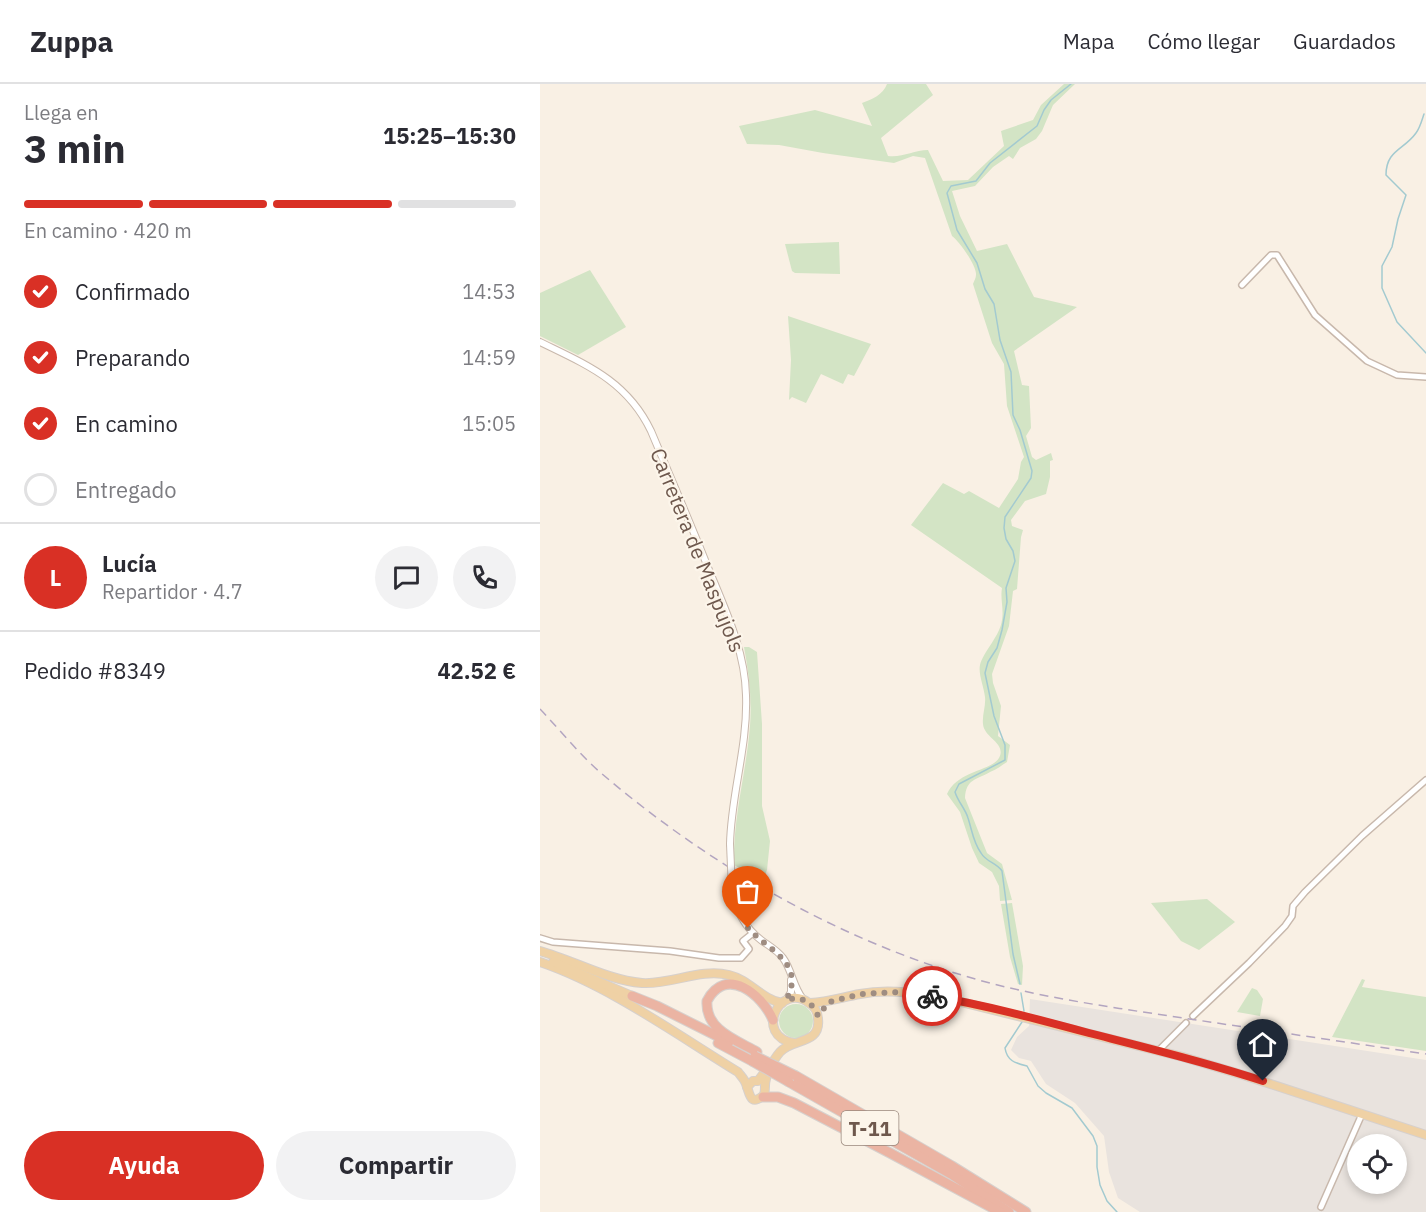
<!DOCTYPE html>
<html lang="es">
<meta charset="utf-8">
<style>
body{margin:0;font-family:"IBM Plex Sans",sans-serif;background:#f2f2f3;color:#2b2b33;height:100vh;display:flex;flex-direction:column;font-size:22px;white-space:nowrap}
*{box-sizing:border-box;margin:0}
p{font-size:20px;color:#7c7c81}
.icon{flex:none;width:33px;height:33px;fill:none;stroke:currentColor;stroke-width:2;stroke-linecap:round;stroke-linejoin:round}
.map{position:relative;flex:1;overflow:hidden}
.sheet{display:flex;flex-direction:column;background:#fff;width:540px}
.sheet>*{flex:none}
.fabs{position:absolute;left:807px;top:1050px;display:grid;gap:12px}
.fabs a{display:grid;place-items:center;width:60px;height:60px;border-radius:50%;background:#fff;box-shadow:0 3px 9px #0003;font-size:30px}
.pin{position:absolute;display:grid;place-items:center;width:51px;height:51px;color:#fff;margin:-62px -26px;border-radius:50% 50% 50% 0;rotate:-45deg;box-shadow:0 0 6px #0007}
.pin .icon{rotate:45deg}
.courier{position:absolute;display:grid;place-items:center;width:60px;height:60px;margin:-30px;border:4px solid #d93025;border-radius:50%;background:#fff;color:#222;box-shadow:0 2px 8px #0007}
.headline em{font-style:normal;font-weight:700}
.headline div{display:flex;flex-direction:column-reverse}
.headline{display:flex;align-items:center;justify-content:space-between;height:102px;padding:0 24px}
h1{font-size:39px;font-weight:700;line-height:45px}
.bar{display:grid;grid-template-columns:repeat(4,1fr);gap:9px 6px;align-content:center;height:72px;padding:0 24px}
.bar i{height:8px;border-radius:4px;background:#e1e1e2}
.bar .selected{background:#d93025}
.bar p{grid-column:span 4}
.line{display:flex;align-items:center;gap:15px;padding:0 24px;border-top:2px solid #e1e1e2}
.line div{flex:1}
.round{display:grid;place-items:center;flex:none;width:63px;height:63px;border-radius:32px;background:#f2f2f3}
ol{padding:0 24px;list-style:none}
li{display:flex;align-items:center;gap:18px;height:66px}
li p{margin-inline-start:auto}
li .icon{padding:6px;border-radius:50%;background:#d93025;color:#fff;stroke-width:4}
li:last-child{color:#7c7c81}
li i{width:33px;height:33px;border:3px solid #e1e1e2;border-radius:50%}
.cta{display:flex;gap:12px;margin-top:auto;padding:12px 24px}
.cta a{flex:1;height:69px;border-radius:36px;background:#d93025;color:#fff;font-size:24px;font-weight:700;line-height:69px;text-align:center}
.cta a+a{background:#f2f2f3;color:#2b2b33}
header{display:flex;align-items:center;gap:36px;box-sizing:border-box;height:84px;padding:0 30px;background:#fff;border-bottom:2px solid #e1e1e2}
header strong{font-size:28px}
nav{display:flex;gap:33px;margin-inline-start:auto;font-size:21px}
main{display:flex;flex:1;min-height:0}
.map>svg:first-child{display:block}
</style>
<header>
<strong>Zuppa</strong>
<nav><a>Mapa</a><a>Cómo llegar</a><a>Guardados</a></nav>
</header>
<main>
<section class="sheet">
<div class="headline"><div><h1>3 min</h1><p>Llega en</p></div><em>15:25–15:30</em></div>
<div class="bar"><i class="selected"></i><i class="selected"></i><i class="selected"></i><i></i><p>En camino · 420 m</p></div>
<ol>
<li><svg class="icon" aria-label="check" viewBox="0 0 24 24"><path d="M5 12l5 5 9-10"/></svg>Confirmado<p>14:53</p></li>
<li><svg class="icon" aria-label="check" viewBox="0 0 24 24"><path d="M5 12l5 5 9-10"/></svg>Preparando<p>14:59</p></li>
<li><svg class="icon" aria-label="check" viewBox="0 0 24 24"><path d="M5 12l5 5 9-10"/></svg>En camino<p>15:05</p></li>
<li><i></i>Entregado</li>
</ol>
<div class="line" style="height:108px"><b class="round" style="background:#d93025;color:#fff">L</b><div><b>Lucía</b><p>Repartidor · 4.7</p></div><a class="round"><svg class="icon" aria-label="chat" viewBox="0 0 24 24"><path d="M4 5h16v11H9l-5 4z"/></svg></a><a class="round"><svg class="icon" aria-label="phone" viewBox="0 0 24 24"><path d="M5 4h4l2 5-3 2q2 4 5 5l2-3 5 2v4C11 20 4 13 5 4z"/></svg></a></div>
<div class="line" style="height:78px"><div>Pedido #8349</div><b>42.52 €</b></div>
<div class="cta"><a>Ayuda</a><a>Compartir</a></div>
</section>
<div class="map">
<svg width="886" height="1128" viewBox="0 0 886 1128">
<rect width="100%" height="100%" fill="#f9f0e4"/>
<path fill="#e9e3de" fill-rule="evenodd" d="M490,915l396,61v152h-286l-22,-14 -9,-26 -5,-36 -29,-33 -29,-19 -15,-23 -12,-3 -8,-8 6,-13 12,-11zM818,1060h38v40h-38z"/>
<g fill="#d3e4c5">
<path d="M347,0h39l7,11 -52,43 7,18c14,2 26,-6 40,-6l15,31 25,-1 36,-34 -3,-15 32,-11 8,-15 23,-21h11l-22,21 -11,26 -6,8 -16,9 -7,11 -4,-3 -16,11 -18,19 -23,5 8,25 17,35 30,-7 27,53 43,10 -63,44 8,34 7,1 2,42 -5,8 6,21 4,3 15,-7 2,7 -3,1v16l-4,17 -21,7 -14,19 1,6 11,4 -2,7 -4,52 -4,2 -4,35 -17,48 1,9 8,23 -3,30 12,9 -3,17c-5,3 -11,8 -17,10 -14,8 -24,7 -25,26l22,55 15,11 10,36 -12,1 -1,-15 -7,-14 -13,-9 -7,-15 -12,-36 -13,-18c10,-23 44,-23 52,-36 8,-15 -15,-20 -16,-34 -1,-9 3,-18 2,-27 -1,-10 -7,-23 -5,-32 3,-13 20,-29 22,-45 2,-11 -2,-22 0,-32l-91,-63 32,-42 21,11 5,-3 30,17 19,-29 3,-17 3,-5 -17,-51 -3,-42 -12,-21 -19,-59c1,-3 3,-6 3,-9 1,-9 -17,-34 -24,-39l-27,-78 -12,-2 -19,7 -71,-10 -44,-8 -32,-1 -8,-18 76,-16 57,16 -10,-23c10,-4 21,-8 25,-19z"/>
<path d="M299,158l1,32 -45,-1 -3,-2 -7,-27z"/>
<path d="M50,186l36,57 -48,28 -38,-19v-43z"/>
<path d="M248,232l83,28 -17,32 -6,-2 -5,10 -22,-10 -15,29 -14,-6 -3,3 2,-40z"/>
<path d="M204,563h5l8,5 5,72v82l8,35 -3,29 -4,11 -29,-16c-1,-50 12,-90 16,-139 2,-26 -1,-53 -6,-79z"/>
<path d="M667,815l28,23 -36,28 -18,-9 -30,-38z"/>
<path d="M472,819l11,63 -1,19 -4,-1 -8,-27 -9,-53z"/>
<path d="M822,895l3,1 -3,7 64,10v54l-94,-14z"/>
<path d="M712,904l5,2 6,9 -3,17 -23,-4z"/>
<circle cx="256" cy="937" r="17"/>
</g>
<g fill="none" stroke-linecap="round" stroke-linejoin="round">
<g stroke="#a3cad0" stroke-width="1.5">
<path d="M884,30c-2,6 -4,14 -8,19 -12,17 -30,17 -30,42l20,20 -8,24 -6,28 -10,19v22l15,34 29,31"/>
<path d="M480,900l-7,-30 -11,-83c-5,-8 -16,-9 -21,-18 -8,-11 -9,-23 -13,-35 -3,-10 -10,-16 -13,-26l4,-8 46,-24v-15l-11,-29 -9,-43 3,-11 9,-14 5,-18 5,-28 -1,-14 9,-27 -2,-10 -7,-12 -2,-11 1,-11 26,-39 1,-7 -12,-41 -7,-15 -2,-43 -11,-32 -6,-36 -9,-15 -8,-26 -20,-33 -10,-37 4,-7 25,-5 14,-18 47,-37 7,-16 7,-10 20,-16"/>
<path d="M481,909l3,18"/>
<path d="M482,938l-17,26c2,13 10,15 22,18l11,20 8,7 26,15 21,28 4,10v21l3,18 7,16 10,11"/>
</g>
<defs>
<g id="minor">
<path d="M702,201l29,-30h6l38,60 52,46 30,14 29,2"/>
<path d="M0,854l13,4 117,9 49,7h22l8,-9 -6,-8 10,-8"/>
<path d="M653,932l56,-53 36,-37 7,-10 1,-10 12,-14 57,-56 64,-56"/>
<path d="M618,967l28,-28"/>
<path d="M781,1123l41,-93"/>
</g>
<g id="tertiary">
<path d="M0,258c47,23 87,39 111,89 19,45 38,89 56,134 17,42 38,84 39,130 2,51 -15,99 -16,149"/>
<path d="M192,805c3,20 13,39 29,51 8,6 16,10 22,18 9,12 10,29 20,41"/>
<path d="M246,916l5,-8v-12"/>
</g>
<g id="primary">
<path d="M0,867c33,9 67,29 102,32 29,2 58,-15 87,-8 21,5 32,24 53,28"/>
<path d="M0,878c68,23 136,72 198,110 3,4 7,8 8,12 4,10 4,23 18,11 1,-3 1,-6 1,-9 0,-10 8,-26 15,-34 12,-14 41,-7 38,-33 0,-7 -4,-13 -9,-16 -29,-22 -56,33 -15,40"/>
<path d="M13,878l79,34"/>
<path d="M270,919c18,-1 33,-6 50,-9 31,-6 63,0 93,6l230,57 60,18 183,60"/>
<path d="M207,1003l6,-6h5l9,-12"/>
</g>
<g id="motorway">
<path d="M92,912l25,10 72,36"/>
<path d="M178,959l34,18"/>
<path d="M217,968c-21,-12 -52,-22 -50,-51 19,-36 55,-7 66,19"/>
<path d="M256,992l156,90 74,46"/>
<path d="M249,998l162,92 58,38"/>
<path d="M223,1013h15l16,6 96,50 110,59"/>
</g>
</defs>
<use href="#minor" stroke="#c8b8ac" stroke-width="8"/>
<use href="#tertiary" stroke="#c8b8ac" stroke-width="8"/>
<use href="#primary" stroke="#d6d0cd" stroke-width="10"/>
<use href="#motorway" stroke="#d6d0cd" stroke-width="11"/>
<use href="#minor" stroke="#fff" stroke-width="5"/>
<use href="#tertiary" stroke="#fff" stroke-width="6"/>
<use href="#primary" stroke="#efd1a5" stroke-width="8"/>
<use href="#motorway" stroke="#ebb4a3" stroke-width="9"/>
<path stroke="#b3a5c0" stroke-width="1.5" stroke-dasharray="9 6" stroke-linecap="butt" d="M0,625c20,21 39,45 61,64 110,94 244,171 385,209 64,17 131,26 197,36 81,12 162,24 243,36"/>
<defs>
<path id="tertiary-bridge" d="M190,760l2,45"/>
<g id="motorway-bridge">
<path d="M215,972l41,20"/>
<path d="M212,977l37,21"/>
</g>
</defs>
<use href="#tertiary-bridge" stroke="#c8b8ac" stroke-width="8" stroke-linecap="butt"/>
<use href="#motorway-bridge" stroke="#d6d0cd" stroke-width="11" stroke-linecap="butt"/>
<use href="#tertiary-bridge" stroke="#fff" stroke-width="6"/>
<use href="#motorway-bridge" stroke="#ebb4a3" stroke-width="9"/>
</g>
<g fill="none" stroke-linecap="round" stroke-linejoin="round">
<path stroke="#9f8d82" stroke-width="6" stroke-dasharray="0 10.8" d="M208,844c19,22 59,35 38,72 15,-4 26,1 32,16l11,-14 32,-8 39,-2 32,4"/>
<path stroke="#d93025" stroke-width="8" d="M392,912c53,9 105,23 157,37 59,15 117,29 174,48"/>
</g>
<g text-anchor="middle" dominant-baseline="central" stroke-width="4.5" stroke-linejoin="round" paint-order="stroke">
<rect fill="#fcf5ea" stroke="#99877c" stroke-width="1.5" x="301.5" y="1027" width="57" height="34" rx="4.5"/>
<g font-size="20" font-weight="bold" fill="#6e584d">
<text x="330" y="1044">T-11</text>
</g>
<g font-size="21" fill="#6e584d" stroke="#fcf5ea">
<text transform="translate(158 466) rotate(68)">Carretera de Maspujols</text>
</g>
</g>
</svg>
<div class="fabs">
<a><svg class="icon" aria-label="locate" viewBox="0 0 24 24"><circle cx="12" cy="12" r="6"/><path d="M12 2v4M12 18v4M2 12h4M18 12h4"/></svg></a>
</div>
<div class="pin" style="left:208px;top:844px;background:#ea580c"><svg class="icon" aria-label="bag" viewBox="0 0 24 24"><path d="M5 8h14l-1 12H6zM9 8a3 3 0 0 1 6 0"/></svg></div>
<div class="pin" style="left:723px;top:997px;background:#1f2937"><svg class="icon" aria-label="home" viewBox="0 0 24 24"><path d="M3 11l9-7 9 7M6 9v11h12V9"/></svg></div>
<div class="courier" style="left:392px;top:912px"><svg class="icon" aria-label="bike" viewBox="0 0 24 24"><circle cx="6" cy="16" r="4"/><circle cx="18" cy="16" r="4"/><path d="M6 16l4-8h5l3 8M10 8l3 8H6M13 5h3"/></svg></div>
</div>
</main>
